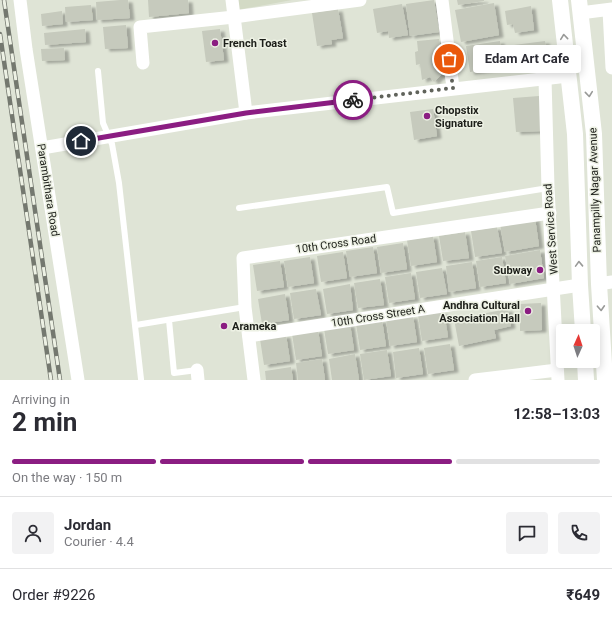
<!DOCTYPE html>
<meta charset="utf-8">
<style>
body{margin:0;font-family:Roboto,sans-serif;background:#f2f2f3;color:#2b2b33;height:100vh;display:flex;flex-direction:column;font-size:15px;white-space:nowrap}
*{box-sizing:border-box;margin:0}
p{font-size:13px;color:#7c7c81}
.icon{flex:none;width:22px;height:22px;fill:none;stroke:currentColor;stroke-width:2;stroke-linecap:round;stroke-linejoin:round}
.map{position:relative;height:380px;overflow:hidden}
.drawer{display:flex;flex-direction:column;background:#fff;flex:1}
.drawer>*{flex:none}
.needle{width:26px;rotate:3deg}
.controls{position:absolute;left:556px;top:324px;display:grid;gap:8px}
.controls a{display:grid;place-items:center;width:44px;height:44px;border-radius:4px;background:#fff;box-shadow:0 2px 10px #0003;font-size:20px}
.pin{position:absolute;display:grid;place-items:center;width:34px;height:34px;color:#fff;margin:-17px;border:2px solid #fff;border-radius:50%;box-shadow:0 1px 4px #0007}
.courier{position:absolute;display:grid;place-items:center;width:40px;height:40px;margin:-20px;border:3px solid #8b1d82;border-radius:50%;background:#fff;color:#222;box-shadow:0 1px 5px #0007}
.bubble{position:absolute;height:28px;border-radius:4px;background:#fff;box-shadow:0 2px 10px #0003;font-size:13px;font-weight:700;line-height:28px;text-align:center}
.head em{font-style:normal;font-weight:700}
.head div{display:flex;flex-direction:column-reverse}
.head{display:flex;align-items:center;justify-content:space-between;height:68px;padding:0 12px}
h1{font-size:26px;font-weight:700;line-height:30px}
.bar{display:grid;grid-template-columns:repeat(4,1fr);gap:6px 4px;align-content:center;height:48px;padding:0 12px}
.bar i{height:5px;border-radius:3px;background:#e1e1e2}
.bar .selected{background:#8b1d82}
.bar p{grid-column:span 4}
.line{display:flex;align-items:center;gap:10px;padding:0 12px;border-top:1px solid #e1e1e2}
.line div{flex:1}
.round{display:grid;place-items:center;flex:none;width:42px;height:42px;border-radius:4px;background:#f2f2f3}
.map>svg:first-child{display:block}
</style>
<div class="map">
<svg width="612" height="380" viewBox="0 0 612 380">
<defs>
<filter id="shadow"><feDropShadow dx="4.5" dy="2.5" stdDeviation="1" flood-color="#0004"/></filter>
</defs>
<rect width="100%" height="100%" fill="#dfe4d6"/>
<path fill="#d3dac5" d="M236,0h56l-55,10z"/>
<g fill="#c6cabd" filter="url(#shadow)">
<path d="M120,0h8l2,18 -33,2 -1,-18z"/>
<path d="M148,0h40l1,13 -40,4z"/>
<path d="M434,0l5,32 -29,4 -4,-32z"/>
<path d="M457,0h27v1l-26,4z"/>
<path d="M494,3l5,32 -38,7 -6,-32z"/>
<path d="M402,4l6,31 -19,3 -1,-7 -11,2 -4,-24z"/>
<path d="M91,5l2,15 -27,2 -1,-15z"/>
<path d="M531,6l3,24 -19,3 -2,-9 -6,1 -2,-14z"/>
<path d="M338,9l5,29 -12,2 1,4 -15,2 -5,-33z"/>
<path d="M62,11l1,13 -21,2 -1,-12z"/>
<path d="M126,25l2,23 -23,1 -2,-22z"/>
<path d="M85,29l1,13 -41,3 -1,-12z"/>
<path d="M220,29l4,31 -18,2 -4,-31z"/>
<path d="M439,39l4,34 -9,9 -4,-5 -8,3 -2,-16 -4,1 -1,-13 3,-1 -1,-10z"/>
<path d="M500,41l4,26 -34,5 -4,-26z"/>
<path d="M545,41l1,4 -5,1 1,7 -5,1 1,5 -10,1v4l-12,2 -2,-21z"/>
<path d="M64,48l1,12 -23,1 -1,-12z"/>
<path d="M539,96l2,35 -25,1 -3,-34z"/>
<path d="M433,109l4,27 -23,4 -4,-28z"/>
<path d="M535,218l4,28 -34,6 -5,-28z"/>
<path d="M497,227l5,26 -27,4 -4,-26z"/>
<path d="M465,232l4,26 -26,3 -4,-25z"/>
<path d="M433,236l4,26 -26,4 -4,-26z"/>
<path d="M403,243l4,26 -26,4 -4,-26z"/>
<path d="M373,247l4,26 -27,4 -4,-26z"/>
<path d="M540,250l4,28 -34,6 -5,-28z"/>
<path d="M343,252l4,26 -26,4 -4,-26z"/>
<path d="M310,257l4,26 -26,4 -4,-26z"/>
<path d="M502,257l4,26 -26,4 -4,-26z"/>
<path d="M280,261l4,26 -27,4 -4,-26z"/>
<path d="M472,262l4,26 -27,4 -3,-26z"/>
<path d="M442,268l5,26 -27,4 -4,-26z"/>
<path d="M411,273l4,26 -26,4 -4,-26z"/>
<path d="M380,279l4,26 -26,3 -4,-25z"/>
<path d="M350,284l3,26 -26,4 -4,-25z"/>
<path d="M316,289l5,26 -27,4 -4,-26z"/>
<path d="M285,294l4,26 -27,4 -4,-25z"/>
<path d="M541,303l1,27 -22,1v-27z"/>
<path d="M508,309l3,17 -17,4 2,8 -37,8 -5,-27z"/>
<path d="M444,312l4,25 -26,4 -4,-26z"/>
<path d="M413,316l4,26 -27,4 -4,-26z"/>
<path d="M382,320l4,26 -26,4 -4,-26z"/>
<path d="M350,324l4,26 -26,4 -4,-25z"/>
<path d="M318,330l4,26 -26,4 -4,-26z"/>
<path d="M286,335l4,26 -26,4 -4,-26z"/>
<path d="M450,344l4,26 -26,4 -4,-26z"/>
<path d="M419,348l4,26 -27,4 -3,-26z"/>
<path d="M387,350l4,26 -27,4 -4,-26z"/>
<path d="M355,354l4,26h-27l-3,-21z"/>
<path d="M322,359l3,21h-27l-2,-17z"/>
<path d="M291,367l2,13h-27l-1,-9z"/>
</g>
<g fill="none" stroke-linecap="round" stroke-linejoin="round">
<g stroke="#fff" stroke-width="6">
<path d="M98,71l5,52 9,21 7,39 22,196"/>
<path d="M239,208l148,-21 6,26 155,-25"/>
<path d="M169,320l5,53 23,-3"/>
<path d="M136,325l109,-18"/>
</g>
<g stroke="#fff" stroke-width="13">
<path d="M20,0l6,49 52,331"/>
<path d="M232,0l14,113"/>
<path d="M442,0l11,88"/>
<path d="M609,10l3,58"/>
<path d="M580,13l32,-4"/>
<path d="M143,63l-3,-36 94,-10 126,-17"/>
<path d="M545,79l3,109 10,192"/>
<path d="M42,148l204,-35 322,-37"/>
<path d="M599,284l13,-2"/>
<path d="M249,336l331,-51"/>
<path d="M197,370l1,10"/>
<path d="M254,380l-9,-73 -2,-49 307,-45"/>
<path d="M475,380l82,-10"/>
</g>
<g stroke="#fff" stroke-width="16">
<path d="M560,0l15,134 5,151 3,46"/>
<path d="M579,0l15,134 5,150 6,96"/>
<path d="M585,361l1,19"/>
</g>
<defs>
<g id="rail">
<path d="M4,0l56,380"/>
<path d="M0,34l51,346"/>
</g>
</defs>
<use href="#rail" stroke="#74786f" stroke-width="4.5"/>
<use href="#rail" stroke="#edf1e4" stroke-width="3" stroke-dasharray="9" stroke-linecap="butt"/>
</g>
<defs><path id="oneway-chevron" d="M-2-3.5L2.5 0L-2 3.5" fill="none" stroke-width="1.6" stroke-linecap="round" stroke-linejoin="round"/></defs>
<g stroke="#999a98">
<use href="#oneway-chevron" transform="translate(564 37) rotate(-96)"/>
<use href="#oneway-chevron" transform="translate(589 94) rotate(84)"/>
<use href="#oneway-chevron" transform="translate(579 264) rotate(-92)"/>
<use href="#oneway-chevron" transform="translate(601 308) rotate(87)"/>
</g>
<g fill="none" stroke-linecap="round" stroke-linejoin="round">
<path stroke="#60635b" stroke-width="4" stroke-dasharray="0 7.2" d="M353,100l100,-12 -4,-29"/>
<path stroke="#8b1d82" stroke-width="5" d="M81,141l165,-28 107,-13"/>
</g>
<g fill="#8b1d82" stroke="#edf1e4" stroke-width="1.5">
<circle cx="215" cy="43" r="4"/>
<circle cx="427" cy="116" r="4"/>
<circle cx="540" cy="270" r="4"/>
<circle cx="528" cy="311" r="4"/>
<circle cx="224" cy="326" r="4"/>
</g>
<g text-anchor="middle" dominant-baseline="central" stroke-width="3" stroke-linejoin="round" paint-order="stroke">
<g font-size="11" font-weight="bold" fill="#1c1e19" stroke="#edf1e4" text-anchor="start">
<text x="223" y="43">French Toast</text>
<text x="435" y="110">Chopstix<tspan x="435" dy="13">Signature</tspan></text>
<text x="532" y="270" text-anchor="end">Subway</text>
<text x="520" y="305" text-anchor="end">Andhra Cultural<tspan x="520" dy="13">Association Hall</tspan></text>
<text x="232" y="326">Arameka</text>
</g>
<g font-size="11" fill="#1c1e19" stroke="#edf1e4">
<text transform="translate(48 190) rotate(81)">Parambithara Road</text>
<text transform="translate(595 190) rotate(-92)">Panampilly Nagar Avenue</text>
<text transform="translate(551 229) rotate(-94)">West Service Road</text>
<text transform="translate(336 244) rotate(-8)">10th Cross Road</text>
<text transform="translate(378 316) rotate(-9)">10th Cross Street A</text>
</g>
</g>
</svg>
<div class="controls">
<a><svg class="needle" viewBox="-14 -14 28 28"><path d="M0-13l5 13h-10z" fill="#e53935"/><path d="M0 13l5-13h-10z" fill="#7c7c81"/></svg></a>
</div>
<div class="pin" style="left:449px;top:59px;background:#ea580c"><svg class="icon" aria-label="bag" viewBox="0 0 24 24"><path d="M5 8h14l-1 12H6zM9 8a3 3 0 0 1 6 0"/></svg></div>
<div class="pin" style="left:81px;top:141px;background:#1f2937"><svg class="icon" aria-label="home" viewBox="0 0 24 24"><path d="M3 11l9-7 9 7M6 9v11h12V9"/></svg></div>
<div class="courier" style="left:353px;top:100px"><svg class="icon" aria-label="bike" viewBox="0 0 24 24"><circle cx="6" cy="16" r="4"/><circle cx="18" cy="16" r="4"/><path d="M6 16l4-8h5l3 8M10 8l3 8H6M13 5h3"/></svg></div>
<div class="bubble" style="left:473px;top:45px;width:108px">Edam Art Cafe</div>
</div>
<section class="drawer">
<div class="head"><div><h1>2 min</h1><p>Arriving in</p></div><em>12:58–13:03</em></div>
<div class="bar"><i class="selected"></i><i class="selected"></i><i class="selected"></i><i></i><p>On the way · 150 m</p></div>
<div class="line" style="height:72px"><a class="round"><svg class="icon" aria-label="person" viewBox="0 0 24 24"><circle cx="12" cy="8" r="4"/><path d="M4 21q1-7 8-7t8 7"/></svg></a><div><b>Jordan</b><p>Courier · 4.4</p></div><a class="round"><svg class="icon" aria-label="chat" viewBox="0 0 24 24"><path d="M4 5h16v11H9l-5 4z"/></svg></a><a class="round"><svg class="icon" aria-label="phone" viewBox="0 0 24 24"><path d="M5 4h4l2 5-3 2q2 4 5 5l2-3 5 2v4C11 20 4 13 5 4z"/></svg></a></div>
<div class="line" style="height:52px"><div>Order #9226</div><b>₹649</b></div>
</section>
